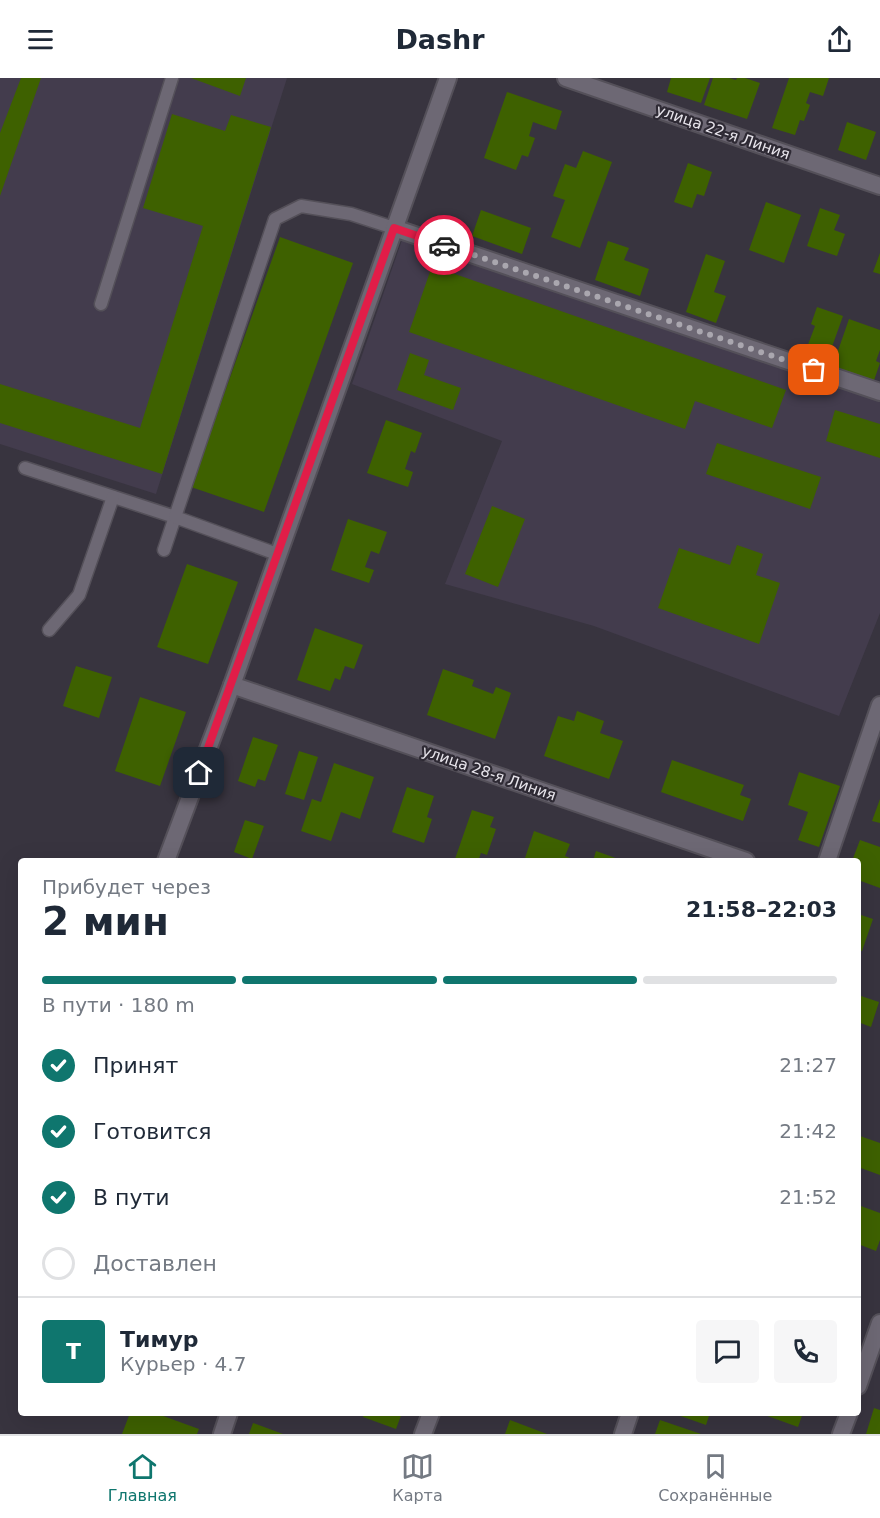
<!DOCTYPE html>
<html lang="ru">
<meta charset="utf-8">
<style>
body{margin:0;font-family:"DejaVu Sans",sans-serif;background:#f6f6f7;color:#1f2937;height:100vh;display:flex;flex-direction:column;font-size:22px;white-space:nowrap}
*{box-sizing:border-box;margin:0}
p{font-size:20px;color:#747a83}
.icon{flex:none;width:33px;height:33px;fill:none;stroke:currentColor;stroke-width:2;stroke-linecap:round;stroke-linejoin:round}
.map{position:relative;flex:1;overflow:hidden}
.details{position:absolute;left:18px;top:780px;width:843px;height:558px;display:flex;flex-direction:column;background:#fff;border-radius:6px;box-shadow:0 6px 24px #0002}
.details>*{flex:none}
.pin{position:absolute;display:grid;place-items:center;width:51px;height:51px;color:#fff;margin:-26px;border-radius:12px;box-shadow:0 3px 9px #0006}
.courier{position:absolute;display:grid;place-items:center;width:60px;height:60px;margin:-30px;border:4px solid #e11d48;border-radius:50%;background:#fff;color:#222;box-shadow:0 2px 8px #0007}
.overview em{font-style:normal;font-weight:700}
.overview div{display:flex;flex-direction:column-reverse}
.overview{display:flex;align-items:center;justify-content:space-between;height:102px;padding:0 24px}
h1{font-size:39px;font-weight:700;line-height:45px}
.bar{display:grid;grid-template-columns:repeat(4,1fr);gap:9px 6px;align-content:center;height:72px;padding:0 24px}
.bar i{height:8px;border-radius:4px;background:#e0e1e3}
.bar .active{background:#0f766e}
.bar p{grid-column:span 4}
.line{display:flex;align-items:center;gap:15px;padding:0 24px;border-top:2px solid #e0e1e3}
.line div{flex:1}
.round{display:grid;place-items:center;flex:none;width:63px;height:63px;border-radius:6px;background:#f6f6f7}
ol{padding:0 24px;list-style:none}
li{display:flex;align-items:center;gap:18px;height:66px}
li p{margin-inline-start:auto}
li .icon{padding:6px;border-radius:50%;background:#0f766e;color:#fff;stroke-width:4}
li:last-child{color:#747a83}
li i{width:33px;height:33px;border:3px solid #e0e1e3;border-radius:50%}
header{display:flex;justify-content:space-between;align-items:center;height:78px;padding:0 24px;background:#fff;font-size:27px;font-weight:700}
.dock{display:flex;justify-content:space-around;align-items:center;height:84px;border-top:2px solid #e0e1e3;background:#fff;font-size:16px;color:#747a83}
.dock a{display:grid;justify-items:center;gap:3px}
.dock .active{color:#0f766e}
.map>svg:first-child{display:block}
</style>
<header><svg class="icon" aria-label="menu" viewBox="0 0 24 24"><path d="M4 6h16M4 12h16M4 18h16"/></svg>Dashr<svg class="icon" aria-label="share" viewBox="0 0 24 24"><path d="M12 15V3M7 8l5-5 5 5M5 13v7h14v-7"/></svg></header>
<div class="map">
<svg width="880" height="1356" viewBox="0 0 880 1356">
<rect width="100%" height="100%" fill="#38343f"/>
<g fill="#433c4d">
<path d="M0,0h287l-131,416 -156,-50z"/>
<path d="M402,162l478,160v213l-41,103 -245,-90 -149,-42 57,-143 -150,-57z"/>
</g>
<g fill="#3e6100">
<path d="M21,0h20l-41,118v-63z"/>
<path d="M191,0h55l-6,18z"/>
<path d="M671,0h39l-9,25 -34,-11z"/>
<path d="M713,0h16l7,2 1,-2h8l15,5 -13,36 -43,-14z"/>
<path d="M789,0h40l-6,18 -13,-4 -4,11 4,2 -6,16 -4,-1 -5,15 -23,-7z"/>
<path d="M507,14l55,19 -6,19 -23,-8 -4,14 6,2 -7,19 -6,-2 -6,15 -32,-12z"/>
<path d="M172,36l53,17 6,-16 40,12 -109,347 -162,-51v-39l140,44 63,-202 -60,-18z"/>
<path d="M847,44l29,10 -10,28 -28,-10z"/>
<path d="M583,73l29,11 -32,86 -29,-11 14,-37 -12,-4 12,-32 11,4z"/>
<path d="M688,85l24,9 -8,24 -7,-2 -5,14 -18,-6z"/>
<path d="M766,124l35,13 -17,48 -35,-13z"/>
<path d="M820,130l20,7 -6,15 11,4 -8,22 -30,-10z"/>
<path d="M481,132l50,18 -9,26 -50,-18z"/>
<path d="M280,159l73,26 -89,249 -73,-25z"/>
<path d="M608,163l21,7 -5,12 25,9 -9,27 -45,-16z"/>
<path d="M880,175v21l-7,-2z"/>
<path d="M706,176l19,7 -11,31 12,4 -10,27 -30,-11z"/>
<path d="M432,188l354,124 -14,38 -77,-27 -10,28 -276,-97z"/>
<path d="M817,229l26,9 -15,42 -22,-8 9,-24 -4,-2z"/>
<path d="M849,241l31,11v20l-4,11 4,2 -8,23 -41,-15z"/>
<path d="M410,275l19,7 -5,15 37,13 -8,22 -56,-20z"/>
<path d="M835,332l45,14v34l-54,-17z"/>
<path d="M386,342l36,13 -7,20 -4,-2 -6,18 8,3 -5,15 -41,-14z"/>
<path d="M717,365l104,34 -11,32 -104,-35z"/>
<path d="M492,428l33,13 -27,68 -33,-13z"/>
<path d="M348,441l39,13 -8,22 -8,-3 -6,16 9,3 -5,13 -38,-13z"/>
<path d="M737,467l26,9 -7,21 24,8 -21,61 -101,-36 21,-60 51,17z"/>
<path d="M187,486l51,18 -30,82 -51,-17z"/>
<path d="M315,550l48,17 -9,24 -9,-3 -5,14 -5,-2 -5,13 -33,-11z"/>
<path d="M76,588l36,11 -13,41 -36,-12z"/>
<path d="M443,591l31,11 -2,6 21,8 3,-7 15,6 -16,46 -68,-24z"/>
<path d="M140,619l46,15 -26,74 -45,-15z"/>
<path d="M577,633l27,10 -4,12 23,8 -14,38 -65,-23 14,-40 16,5z"/>
<path d="M253,659l25,8 -13,36 -7,-2 -3,8 -17,-6z"/>
<path d="M299,673l19,6 -14,43 -19,-6z"/>
<path d="M672,682l72,25 -4,10 11,4 -8,22 -82,-29z"/>
<path d="M334,685l40,14 -14,42 -19,-7 -10,29 -30,-10 11,-32 9,3z"/>
<path d="M799,694l41,14 -21,61 -21,-7 10,-28 -20,-7z"/>
<path d="M407,709l27,9 -7,21 5,2 -8,24 -32,-11z"/>
<path d="M880,721v24l-8,-2z"/>
<path d="M472,732l22,7 -4,10 6,2 -9,26 -6,-2 -3,8h-17l-6,-2z"/>
<path d="M245,742l19,6 -12,33 -18,-7z"/>
<path d="M534,753l36,13 -5,12 5,2 -1,3h-45z"/>
<path d="M860,762l20,7v41l-22,-8v-19h-6z"/>
<path d="M596,773l28,10h-31z"/>
<path d="M858,836l15,5 -11,32 -4,-1z"/>
<path d="M858,917l21,7 -8,25 -13,-5z"/>
<path d="M860,1058l20,7v32l-22,-8v-24z"/>
<path d="M858,1127l22,8v27l-4,11 -18,-7z"/>
<path d="M874,1330l6,2v24h-14z"/>
<path d="M130,1335h25l44,16 -2,5h-75z"/>
<path d="M364,1335h38l-6,16 -33,-12z"/>
<path d="M672,1335h38l-4,12z"/>
<path d="M759,1335h44l-5,14z"/>
<path d="M510,1342l37,14h-42z"/>
<path d="M660,1342l41,14h-46z"/>
<path d="M253,1345l30,11h-34z"/>
</g>
<g fill="none" stroke-linecap="round" stroke-linejoin="round">
<defs>
<g id="service">
<path d="M101,226l71,-226"/>
<path d="M25,390l150,49 -11,33"/>
<path d="M277,476l-102,-37 100,-298 26,-13 50,8 43,14"/>
<path d="M49,552l30,-35 34,-98"/>
</g>
<g id="minor">
<path d="M566,0l314,108"/>
<path d="M394,150l486,164"/>
<path d="M232,607l514,176"/>
<path d="M166,783l66,-176 216,-607"/>
<path d="M827,783l53,-156"/>
<path d="M858,1308l22,-63"/>
<path d="M222,1356l7,-21"/>
<path d="M423,1356l8,-21"/>
<path d="M623,1356l7,-21"/>
<path d="M841,1356l8,-21"/>
</g>
</defs>
<use href="#service" stroke="#545059" stroke-width="15"/>
<use href="#minor" stroke="#545059" stroke-width="20"/>
<use href="#service" stroke="#6d6874" stroke-width="12"/>
<use href="#minor" stroke="#6d6874" stroke-width="16"/>
</g>
<g fill="none" stroke-linecap="round" stroke-linejoin="round">
<path stroke="#aaa7af" stroke-width="6" stroke-dasharray="0 10.8" d="M444,167l370,125"/>
<path stroke="#e11d48" stroke-width="8" d="M199,695l195,-545 50,17"/>
</g>
<g text-anchor="middle" dominant-baseline="central" stroke-width="4.5" stroke-linejoin="round" paint-order="stroke">
<g font-size="15" fill="#e8e5ec" stroke="#2e2a34">
<text transform="translate(723 54) rotate(19)">улица 22-я Линия</text>
<text transform="translate(489 695) rotate(19)">улица 28-я Линия</text>
</g>
</g>
</svg>
<div class="pin" style="left:814px;top:292px;background:#ea580c"><svg class="icon" aria-label="bag" viewBox="0 0 24 24"><path d="M5 8h14l-1 12H6zM9 8a3 3 0 0 1 6 0"/></svg></div>
<div class="pin" style="left:199px;top:695px;background:#1f2937"><svg class="icon" aria-label="home" viewBox="0 0 24 24"><path d="M3 11l9-7 9 7M6 9v11h12V9"/></svg></div>
<div class="courier" style="left:444px;top:167px"><svg class="icon" aria-label="car" viewBox="0 0 24 24"><path d="M5 17H2v-5l4-1 3-4h7l3 4 3 1v5h-3M9 17h6M6 11h13"/><circle cx="7" cy="17" r="2"/><circle cx="17" cy="17" r="2"/></svg></div>
<section class="details">
<div class="overview"><div><h1>2 мин</h1><p>Прибудет через</p></div><em>21:58–22:03</em></div>
<div class="bar"><i class="active"></i><i class="active"></i><i class="active"></i><i></i><p>В пути · 180 m</p></div>
<ol>
<li><svg class="icon" aria-label="check" viewBox="0 0 24 24"><path d="M5 12l5 5 9-10"/></svg>Принят<p>21:27</p></li>
<li><svg class="icon" aria-label="check" viewBox="0 0 24 24"><path d="M5 12l5 5 9-10"/></svg>Готовится<p>21:42</p></li>
<li><svg class="icon" aria-label="check" viewBox="0 0 24 24"><path d="M5 12l5 5 9-10"/></svg>В пути<p>21:52</p></li>
<li><i></i>Доставлен</li>
</ol>
<div class="line" style="height:108px"><b class="round" style="background:#0f766e;color:#fff">Т</b><div><b>Тимур</b><p>Курьер · 4.7</p></div><a class="round"><svg class="icon" aria-label="chat" viewBox="0 0 24 24"><path d="M4 5h16v11H9l-5 4z"/></svg></a><a class="round"><svg class="icon" aria-label="phone" viewBox="0 0 24 24"><path d="M5 4h4l2 5-3 2q2 4 5 5l2-3 5 2v4C11 20 4 13 5 4z"/></svg></a></div>
</section>
</div>
<nav class="dock">
<a class="active"><svg class="icon" aria-label="home" viewBox="0 0 24 24"><path d="M3 11l9-7 9 7M6 9v11h12V9"/></svg>Главная</a>
<a><svg class="icon" aria-label="map" viewBox="0 0 24 24"><path d="M3 6l6-2 6 2 6-2v14l-6 2-6-2-6 2zM9 4v14M15 6v14"/></svg>Карта</a>
<a><svg class="icon" aria-label="saved" viewBox="0 0 24 24"><path d="M7 4h10v16l-5-4-5 4z"/></svg>Сохранённые</a>
</nav>
